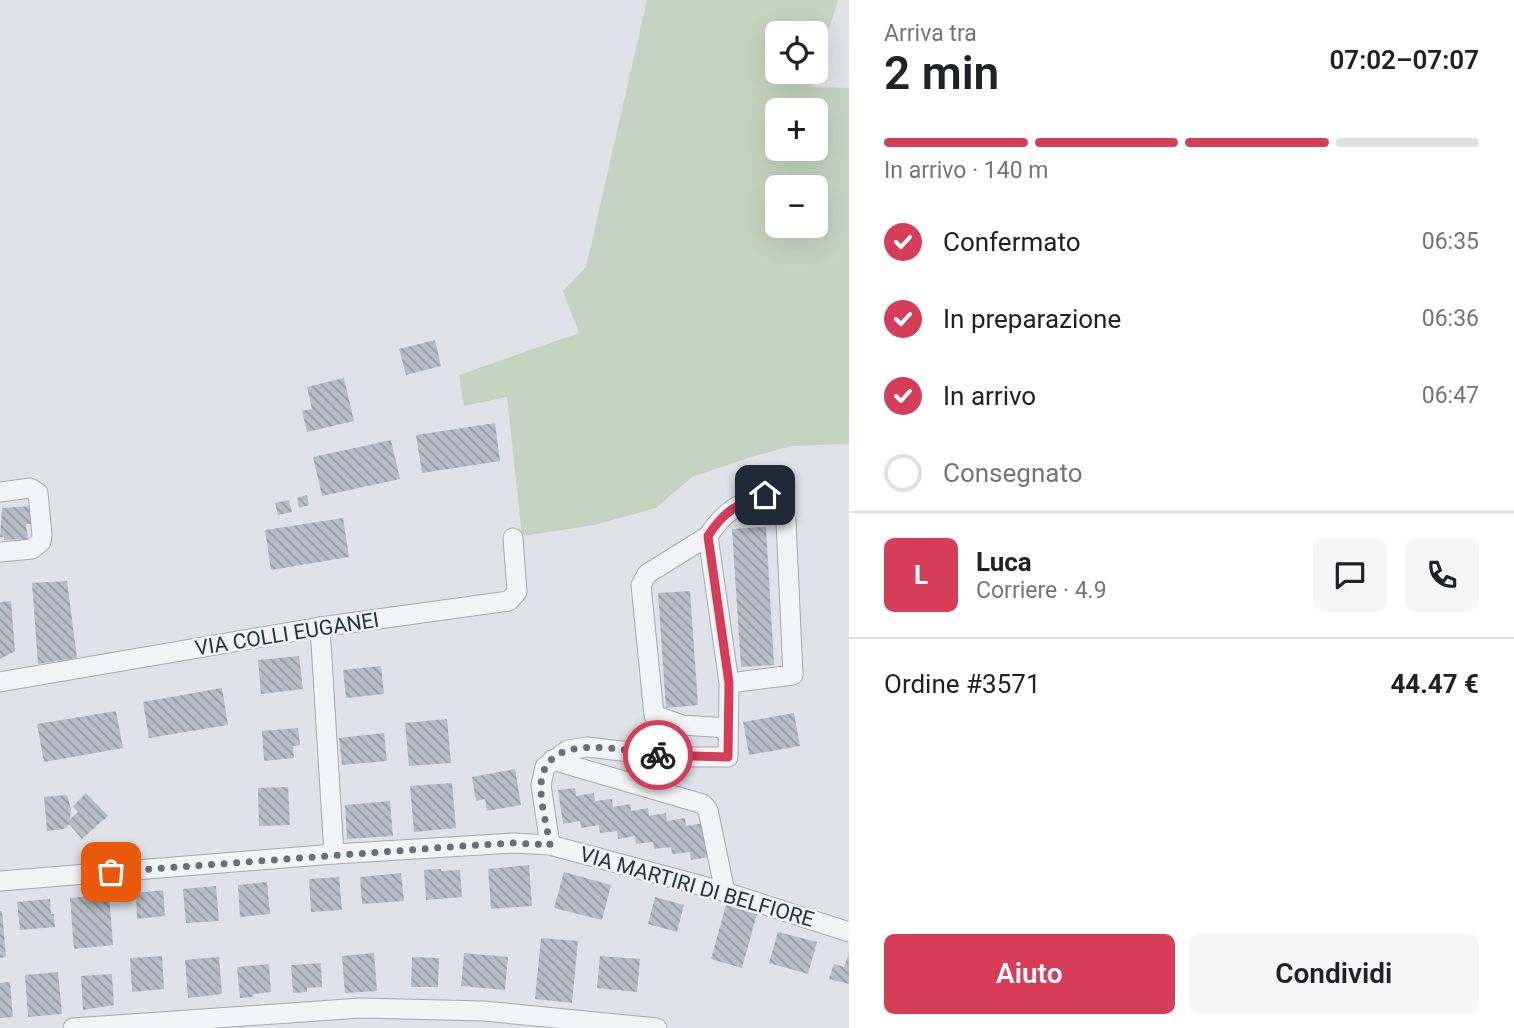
<!DOCTYPE html>
<html lang="it">
<meta charset="utf-8">
<style>
body{margin:0;font-family:Roboto,sans-serif;background:#f6f6f6;color:#202124;height:100vh;display:flex;flex-direction:column;font-size:26px;white-space:nowrap}
*{box-sizing:border-box;margin:0}
p{font-size:23px;color:#757577}
.icon{flex:none;width:38px;height:38px;fill:none;stroke:currentColor;stroke-width:2;stroke-linecap:round;stroke-linejoin:round}
.map{position:relative;flex:1;overflow:hidden}
.drawer{display:flex;flex-direction:column;background:#fff;width:665px}
.drawer>*{flex:none}
.controls{position:absolute;left:765px;top:21px;display:grid;gap:14px}
.controls a{display:grid;place-items:center;width:63px;height:63px;border-radius:10px;background:#fff;box-shadow:0 7px 28px #0002;font-size:35px}
.pin{position:absolute;display:grid;place-items:center;width:60px;height:60px;color:#fff;margin:-30px;border-radius:14px;box-shadow:0 4px 10px #0006}
.courier{position:absolute;display:grid;place-items:center;width:70px;height:70px;margin:-35px;border:5px solid #d63d58;border-radius:50%;background:#fff;color:#222;box-shadow:0 2px 9px #0007}
.summary em{font-style:normal;font-weight:600}
.summary div{display:flex;flex-direction:column-reverse}
.summary{display:flex;align-items:center;justify-content:space-between;height:119px;padding:0 35px}
h1{font-size:46px;font-weight:600;line-height:52px}
.bar{display:grid;grid-template-columns:repeat(4,1fr);gap:10px 7px;align-content:center;height:84px;padding:0 35px}
.bar i{height:9px;border-radius:5px;background:#e0e0e0}
.bar .selected{background:#d63d58}
.bar p{grid-column:span 4}
.line{display:flex;align-items:center;gap:18px;padding:0 35px;border-top:2px solid #e0e0e0}
.line div{flex:1}
.round{display:grid;place-items:center;flex:none;width:74px;height:74px;border-radius:10px;background:#f6f6f6}
ol{padding:0 35px;list-style:none}
li{display:flex;align-items:center;gap:21px;height:77px}
li p{margin-inline-start:auto}
li .icon{padding:7px;border-radius:50%;background:#d63d58;color:#fff;stroke-width:4}
li:last-child{color:#757577}
li i{width:38px;height:38px;border:4px solid #e0e0e0;border-radius:50%}
.cta{display:flex;gap:14px;margin-top:auto;padding:14px 35px}
.cta a{flex:1;height:80px;border-radius:10px;background:#d63d58;color:#fff;font-size:28px;font-weight:600;line-height:80px;text-align:center}
.cta a+a{background:#f6f6f6;color:#202124}
main{display:flex;flex:1;min-height:0}
.map>svg:first-child{display:block}
</style>
<main>
<div class="map">
<svg width="849" height="1028" viewBox="0 0 849 1028">
<defs>
<pattern id="building-back-hatch" width="6" height="6" patternUnits="userSpaceOnUse" patternTransform="scale(1.75)"><rect width="6" height="6" fill="#b6bdc6"/><path d="M-1 5l2 2M0 0l6 6M5-1l2 2" fill="none" stroke="#949aa2"/></pattern>
</defs>
<rect width="100%" height="100%" fill="#dfe3e9"/>
<path fill="#c5d4c0" fill-rule="evenodd" d="M647,0h191l-27,87 38,1v356l-58,2 -40,11 -59,20 -36,31 -62,17 -72,11 -15,-139 -43,9 -5,-31 120,-42 -16,-42 23,-24zM777,33h39v39h-39zM777,110h39v39h-39zM777,187h39v39h-39z"/>
<g fill="url(#building-back-hatch)">
<path d="M435,340l6,26 -35,9 -7,-26z"/>
<path d="M344,378l10,43 -47,11 -5,-21 10,-2 -5,-22z"/>
<path d="M495,423l5,38 -78,12 -6,-38z"/>
<path d="M391,440l9,39 -78,17 -9,-39z"/>
<path d="M307,495l2,10 -10,3 -2,-10z"/>
<path d="M289,500l3,12 -14,3 -3,-12z"/>
<path d="M31,506l2,18h-7l2,15 -24,1v-3h-4l2,-29z"/>
<path d="M343,518l6,39 -78,13 -6,-40z"/>
<path d="M766,527l8,138 -33,2 -9,-138z"/>
<path d="M67,581l10,77 -39,6 -6,-81z"/>
<path d="M690,591l8,114 -32,3 -8,-115z"/>
<path d="M11,601l4,50 -15,8v-57z"/>
<path d="M299,656l4,33 -42,5 -3,-34z"/>
<path d="M381,666l3,28 -38,4 -3,-28z"/>
<path d="M222,688l6,37 -79,13 -6,-36z"/>
<path d="M116,711l7,37 -79,14 -7,-38z"/>
<path d="M794,713l6,33 -51,9 -6,-33z"/>
<path d="M447,719l4,44 -42,3 -4,-43z"/>
<path d="M298,728l2,17 -7,1 1,12 -30,3 -2,-30z"/>
<path d="M384,733l3,28 -45,4 -3,-27z"/>
<path d="M515,769l6,36 -34,6 -2,-12 -9,2 -4,-24z"/>
<path d="M452,783l4,45 -42,4 -4,-46z"/>
<path d="M288,787l2,38 -31,1 -1,-38z"/>
<path d="M575,788l1,8 18,-3 1,8 17,-2 1,8 17,-3 1,7 17,-3 1,8 17,-3 1,8 18,-3 1,8 18,-3 5,34 -18,3 -1,-8 -18,2 -1,-7 -17,2 -1,-7 -17,2 -1,-8 -17,3 -1,-8 -17,2 -1,-8 -18,3 -1,-7 -17,3 -5,-34z"/>
<path d="M86,793l22,23 -26,23 -13,-15 -5,5 -17,2 -3,-34 23,-2 4,14 -1,10 8,-7 -5,-6z"/>
<path d="M390,801l3,35 -46,3 -2,-34z"/>
<path d="M529,865l3,41 -41,3 -3,-40z"/>
<path d="M441,869v2l19,-1 2,27 -36,3 -2,-30z"/>
<path d="M564,872l47,13 -9,35 -48,-12z"/>
<path d="M401,873l3,28 -42,3 -2,-27z"/>
<path d="M339,877l3,33 -31,2 -2,-33z"/>
<path d="M267,882l3,32 -30,3 -2,-32z"/>
<path d="M216,886l3,35 -33,2 -3,-34z"/>
<path d="M163,890l2,26 -28,3 -1,-26z"/>
<path d="M109,894l4,51 -39,4 -4,-51z"/>
<path d="M655,897l29,8 -7,27 -29,-8z"/>
<path d="M50,899l1,15h3l1,13 -35,3 -3,-28z"/>
<path d="M726,905l31,9 -15,54 -31,-9z"/>
<path d="M0,911h2l4,46 -6,1z"/>
<path d="M778,932l39,10 -9,32 -39,-11z"/>
<path d="M541,938l37,3 -6,62 -37,-4z"/>
<path d="M374,953l3,38 -32,2 -3,-37z"/>
<path d="M464,953l44,4 -3,33 -44,-4z"/>
<path d="M849,953v31l-20,-5 5,-15 10,3z"/>
<path d="M162,956l2,33 -32,3 -2,-34z"/>
<path d="M600,956l40,3 -3,33 -40,-4z"/>
<path d="M219,957l3,37 -34,4 -3,-38z"/>
<path d="M412,957l27,1 -1,29h-27z"/>
<path d="M321,963l1,24 -15,1v4l-14,1 -2,-28z"/>
<path d="M269,964l2,28 -18,2v3l-13,1 -3,-31z"/>
<path d="M58,972l4,42 -34,3 -3,-42z"/>
<path d="M112,974l2,31 -31,5 -2,-34z"/>
<path d="M10,982l3,35 -13,1v-35z"/>
</g>
<g fill="none" stroke-linecap="round" stroke-linejoin="round">
<defs>
<g id="minor">
<path d="M0,492l30,-4 8,5 4,42 -1,7 -9,7 -32,3"/>
<path d="M708,536l-61,38 -6,11 13,130 28,10 46,3"/>
<path d="M320,627l14,227"/>
<path d="M0,682l320,-55 189,-26 8,-9 -4,-54"/>
<path d="M552,760l151,44 5,6 17,82"/>
<path d="M550,845l-9,-60 4,-18 23,-17 19,-3 86,10h55l1,-74 -21,-147c17,-25 29,-32 57,-41l14,8 7,18 7,154 -64,8"/>
<path d="M0,881l334,-27 180,-11 36,2 175,47 124,40"/>
<path d="M73,1028l288,-20 123,3 173,17"/>
</g>
</defs>
<use href="#minor" stroke="#a4aab3" stroke-width="21"/>
<use href="#minor" stroke="#f2f4f7" stroke-width="19"/>
</g>
<g fill="none" stroke-linecap="round" stroke-linejoin="round">
<path stroke="#676f7c" stroke-width="7" stroke-dasharray="0 12.6" d="M111,872l352,-26 51,-3 36,2c-3,-19 -10,-42 -9,-61 4,-55 83,-33 117,-29"/>
<path stroke="#d63d58" stroke-width="9" d="M658,755l70,2 1,-74 -21,-147c16,-25 29,-32 57,-41"/>
</g>
<g text-anchor="middle" dominant-baseline="central" stroke-width="5" stroke-linejoin="round" paint-order="stroke">
<g font-size="21" fill="#273141" stroke="#eff2f7">
<text transform="translate(287 634) rotate(-9)">VIA COLLI EUGANEI</text>
<text transform="translate(697 887) rotate(16)">VIA MARTIRI DI BELFIORE</text>
</g>
</g>
</svg>
<div class="controls">
<a><svg class="icon" aria-label="locate" viewBox="0 0 24 24"><circle cx="12" cy="12" r="6"/><path d="M12 2v4M12 18v4M2 12h4M18 12h4"/></svg></a>
<a>+</a>
<a>−</a>
</div>
<div class="pin" style="left:111px;top:872px;background:#ea580c"><svg class="icon" aria-label="bag" viewBox="0 0 24 24"><path d="M5 8h14l-1 12H6zM9 8a3 3 0 0 1 6 0"/></svg></div>
<div class="pin" style="left:765px;top:495px;background:#1f2937"><svg class="icon" aria-label="home" viewBox="0 0 24 24"><path d="M3 11l9-7 9 7M6 9v11h12V9"/></svg></div>
<div class="courier" style="left:658px;top:755px"><svg class="icon" aria-label="bike" viewBox="0 0 24 24"><circle cx="6" cy="16" r="4"/><circle cx="18" cy="16" r="4"/><path d="M6 16l4-8h5l3 8M10 8l3 8H6M13 5h3"/></svg></div>
</div>
<section class="drawer">
<div class="summary"><div><h1>2 min</h1><p>Arriva tra</p></div><em>07:02–07:07</em></div>
<div class="bar"><i class="selected"></i><i class="selected"></i><i class="selected"></i><i></i><p>In arrivo · 140 m</p></div>
<ol>
<li><svg class="icon" aria-label="check" viewBox="0 0 24 24"><path d="M5 12l5 5 9-10"/></svg>Confermato<p>06:35</p></li>
<li><svg class="icon" aria-label="check" viewBox="0 0 24 24"><path d="M5 12l5 5 9-10"/></svg>In preparazione<p>06:36</p></li>
<li><svg class="icon" aria-label="check" viewBox="0 0 24 24"><path d="M5 12l5 5 9-10"/></svg>In arrivo<p>06:47</p></li>
<li><i></i>Consegnato</li>
</ol>
<div class="line" style="height:126px"><b class="round" style="background:#d63d58;color:#fff">L</b><div><b>Luca</b><p>Corriere · 4.9</p></div><a class="round"><svg class="icon" aria-label="chat" viewBox="0 0 24 24"><path d="M4 5h16v11H9l-5 4z"/></svg></a><a class="round"><svg class="icon" aria-label="phone" viewBox="0 0 24 24"><path d="M5 4h4l2 5-3 2q2 4 5 5l2-3 5 2v4C11 20 4 13 5 4z"/></svg></a></div>
<div class="line" style="height:91px"><div>Ordine #3571</div><b>44.47 €</b></div>
<div class="cta"><a>Aiuto</a><a>Condividi</a></div>
</section>
</main>
